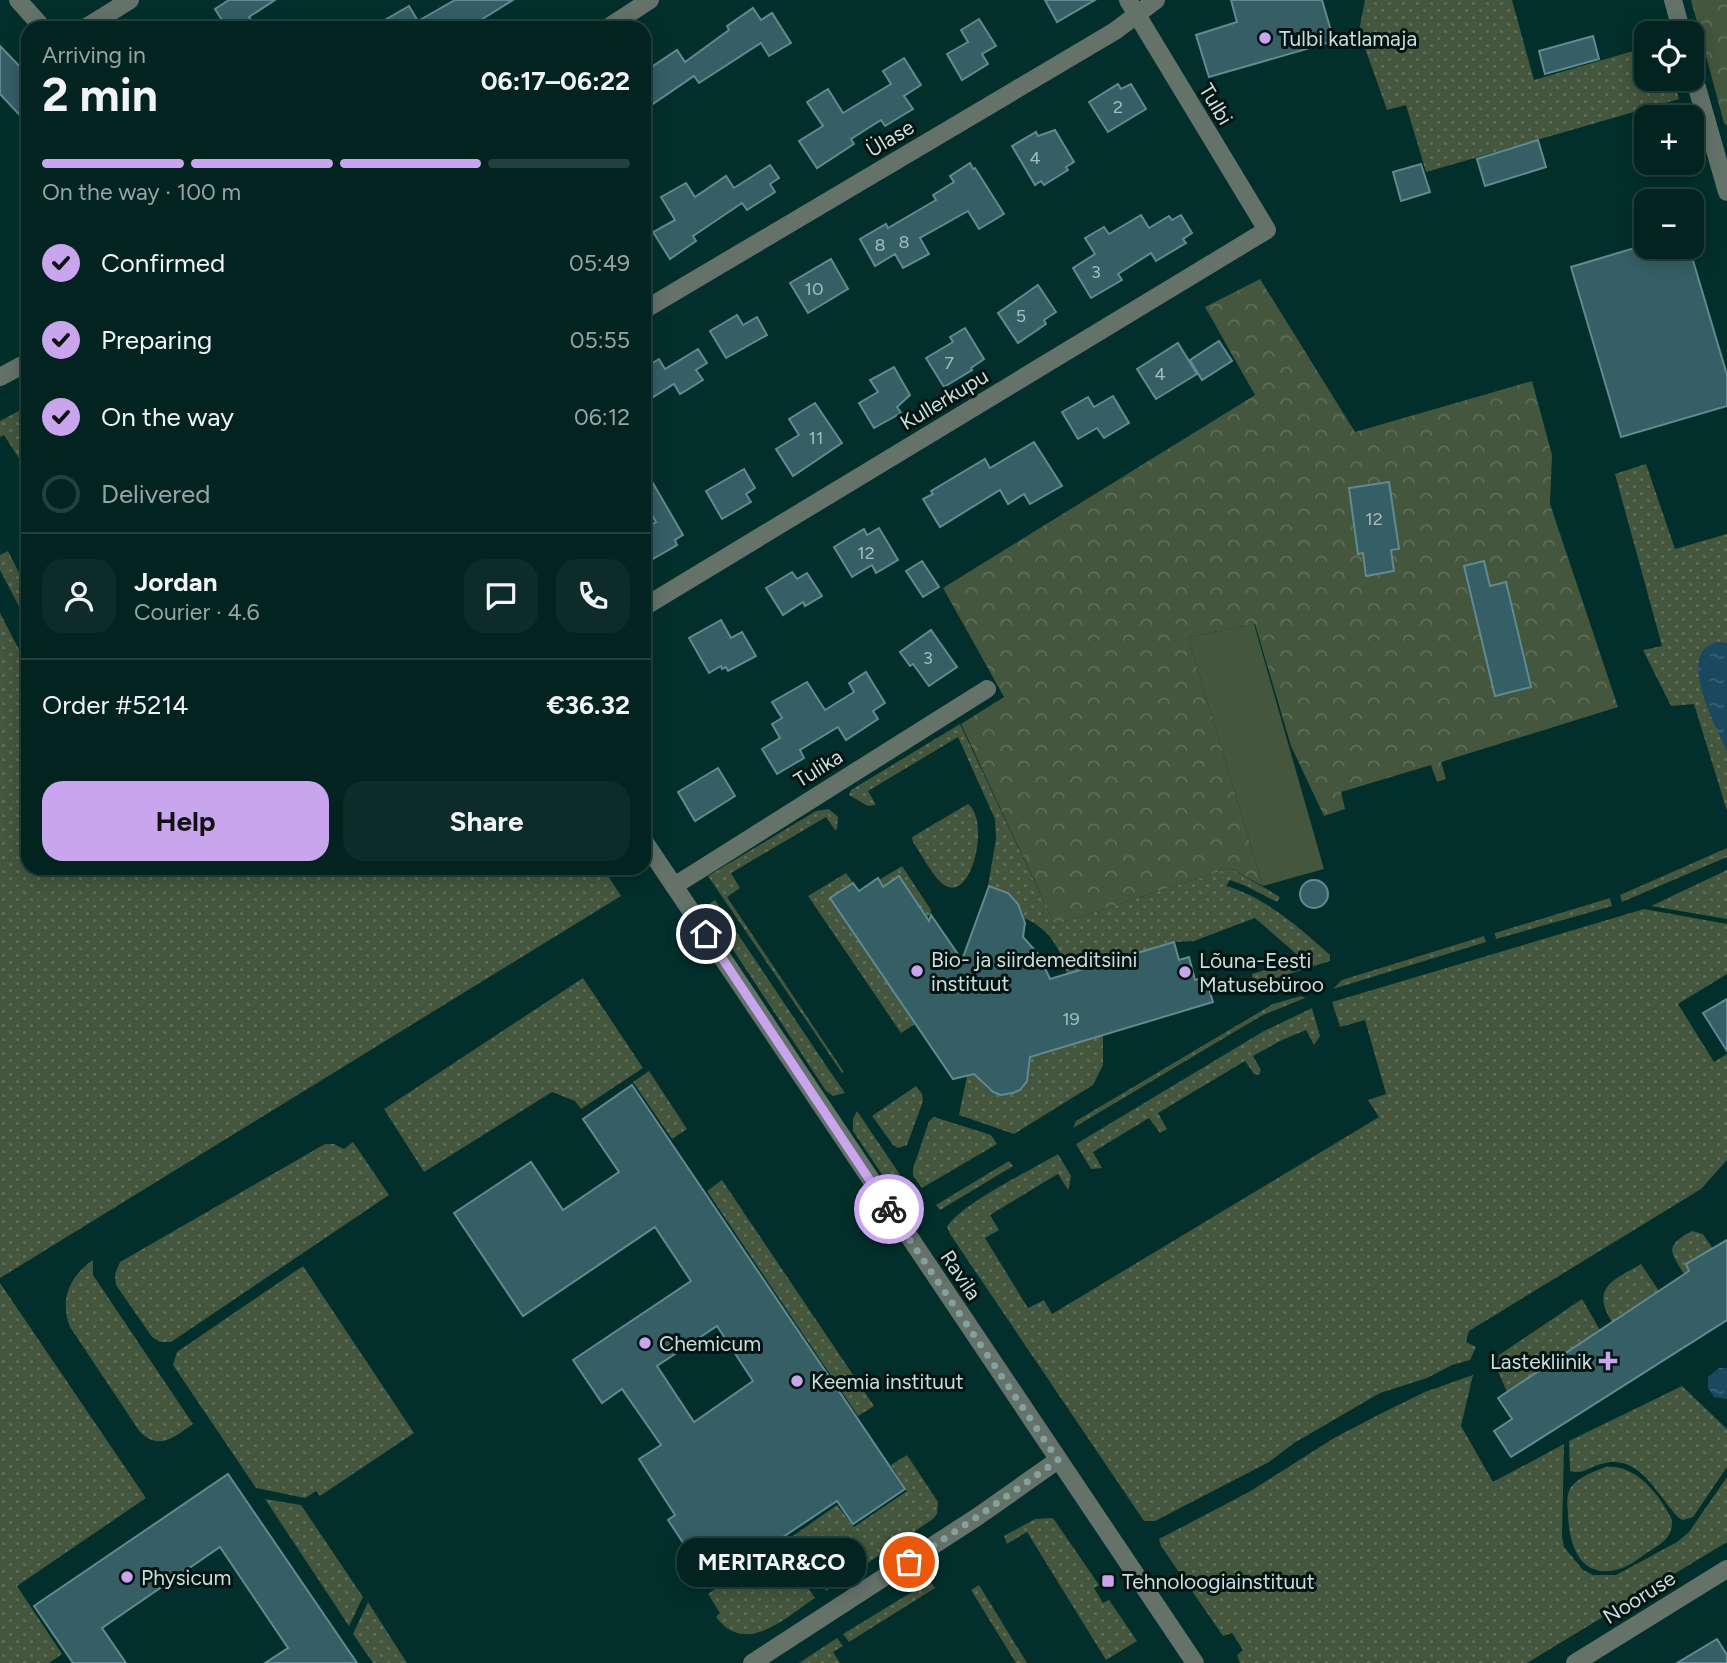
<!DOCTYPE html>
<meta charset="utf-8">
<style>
body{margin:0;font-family:Figtree,sans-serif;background:#0c2b29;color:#f1f3f6;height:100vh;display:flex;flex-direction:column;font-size:26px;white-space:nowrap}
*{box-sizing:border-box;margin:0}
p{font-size:23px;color:#96a4a5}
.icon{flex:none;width:38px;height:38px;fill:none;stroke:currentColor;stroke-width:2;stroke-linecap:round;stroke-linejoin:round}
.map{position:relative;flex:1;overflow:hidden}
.details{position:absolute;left:21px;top:21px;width:630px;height:854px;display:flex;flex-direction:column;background:#022320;border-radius:21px;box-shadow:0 4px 18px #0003,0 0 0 2px #23403e}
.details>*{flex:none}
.buttons{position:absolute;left:1634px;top:21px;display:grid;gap:14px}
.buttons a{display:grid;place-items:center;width:70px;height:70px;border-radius:14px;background:#022320;box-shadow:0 4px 18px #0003,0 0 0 2px #23403e;font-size:35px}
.pin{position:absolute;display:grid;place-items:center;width:60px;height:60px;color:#fff;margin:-30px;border:4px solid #fff;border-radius:50%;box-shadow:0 2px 7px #0007}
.courier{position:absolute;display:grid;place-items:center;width:70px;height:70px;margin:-35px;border:5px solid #c9a5ee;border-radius:50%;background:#fff;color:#222;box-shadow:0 2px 9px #0007}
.bubble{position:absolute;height:49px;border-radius:21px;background:#022320;box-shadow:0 4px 18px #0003,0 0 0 2px #23403e;font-size:23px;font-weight:700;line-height:49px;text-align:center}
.overview em{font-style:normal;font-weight:700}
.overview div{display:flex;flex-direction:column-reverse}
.overview{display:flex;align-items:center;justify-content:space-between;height:119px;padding:0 21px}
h1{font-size:46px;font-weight:700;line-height:52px}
.bar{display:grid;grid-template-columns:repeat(4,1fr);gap:10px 7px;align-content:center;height:84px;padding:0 21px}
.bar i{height:9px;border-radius:5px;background:#23403e}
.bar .on{background:#c9a5ee}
.bar p{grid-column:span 4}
.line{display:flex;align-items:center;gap:18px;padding:0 21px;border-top:2px solid #23403e}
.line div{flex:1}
.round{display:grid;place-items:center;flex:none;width:74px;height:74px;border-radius:21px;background:#0c2b29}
ol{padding:0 21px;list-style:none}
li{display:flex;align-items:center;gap:21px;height:77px}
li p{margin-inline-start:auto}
li .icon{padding:7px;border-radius:50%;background:#c9a5ee;color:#111;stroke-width:4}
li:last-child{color:#96a4a5}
li i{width:38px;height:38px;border:4px solid #23403e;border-radius:50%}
.cta{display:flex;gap:14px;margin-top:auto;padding:14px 21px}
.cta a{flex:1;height:80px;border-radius:21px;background:#c9a5ee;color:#111;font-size:28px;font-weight:700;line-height:80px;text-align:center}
.cta a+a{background:#0c2b29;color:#f1f3f6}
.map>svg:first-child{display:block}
</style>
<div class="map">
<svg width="1727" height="1663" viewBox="0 0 1727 1663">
<defs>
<pattern id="grass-dots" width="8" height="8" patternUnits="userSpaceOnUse" patternTransform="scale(1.75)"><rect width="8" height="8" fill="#44563d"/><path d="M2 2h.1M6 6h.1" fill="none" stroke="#5e6e58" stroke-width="1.8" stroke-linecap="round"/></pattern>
<pattern id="forest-crowns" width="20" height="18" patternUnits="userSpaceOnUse" patternTransform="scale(1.75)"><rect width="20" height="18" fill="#44563d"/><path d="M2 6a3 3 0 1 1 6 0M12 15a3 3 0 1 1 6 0" fill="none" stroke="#5e6e58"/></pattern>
<pattern id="water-ripples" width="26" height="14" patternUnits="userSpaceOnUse" patternTransform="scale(1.75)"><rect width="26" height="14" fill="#1a485f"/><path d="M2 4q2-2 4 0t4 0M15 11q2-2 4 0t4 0" fill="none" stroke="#3a6275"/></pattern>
</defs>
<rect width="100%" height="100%" fill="#022f2b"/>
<g fill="url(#grass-dots)">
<path d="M1365,0h147l22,80 113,-33v32h27l5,20 -253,73 -20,-67 -19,5 -28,-79z"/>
<path d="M28,406v60l-3,2 -21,-33 -4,2v-16z"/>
<path d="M1646,464l29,85 52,-15v277l-33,-107 -23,2 -28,-56 19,-4 -47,-172z"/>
<path d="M8,551l20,39v24l-4,2 -24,-46v-15z"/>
<path d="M0,613l28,54v201h575l18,28 -621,382z"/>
<path d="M960,724l95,201 175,-57 50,29 -3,5 -31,-16 -16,-6 -4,6c39,11 74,42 104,69v6l-73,23 -4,-1 -1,-9 50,-15 -47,-41 -61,23 -20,1 -107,32c-6,-25 -18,-46 -43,-56 -5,-19 -17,-28 -36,-32l8,-47 -1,-20 -37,-82 -90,54 8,14 -8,1 -19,-11 2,-5z"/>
<path d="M968,804c22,16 5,96 -22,82 -11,-5 -26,-34 -33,-44l-1,-5z"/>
<path d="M829,809l9,8 -1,12 -2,1 -9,-13 -95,56 9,15 -13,9 117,175 -2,1 -134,-197 108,-65z"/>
<path d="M1727,848v9l-105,45 -2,-7z"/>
<path d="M902,866l29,44 -1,5 -3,2 -28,-40 -15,10 -5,-7z"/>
<path d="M1727,870v49l-76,-13z"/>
<path d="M846,873l7,10 -23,16 85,125 -14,9 -93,-137z"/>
<path d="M1610,898l2,8 -116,33 -1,-6z"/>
<path d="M715,900l112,167 18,26 -12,3 -7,-5 -121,-184z"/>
<path d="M1644,909l83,15v50l-49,30 36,58 13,-8v106l-26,29 -232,142 -3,11 10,5 -6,13 -18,5 -25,13 -47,15 -86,50 -25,19 -114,59h-11l-194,-287 -3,-7c13,-23 86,-58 111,-73l13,22 -2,12 -1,2 -10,-16 -2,1 -66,40 9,15 -14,8 43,70 16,-8 8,14 327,-197 -11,-17 18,-6 -21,-74 -25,7 -8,-25z"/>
<path d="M1484,936l2,6 -153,47 9,-9z"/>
<path d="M583,978l60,90 -62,41 -6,-8 -23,-9 -128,80 -40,-63z"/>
<path d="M1301,996l4,2 -44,18 -188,112 3,-7 197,-117z"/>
<path d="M1312,1008l8,28 -6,9 -8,-15 -24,10 -29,16 8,14 -2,5 -5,-1 -9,-13 -87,52 9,16 -7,4 -11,-15 -56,34 9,16 -11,1 -15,-25 188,-113z"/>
<path d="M1103,1035v30l-10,20 -79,49 -55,-19 8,-39 10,-3c12,33 57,30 50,-15z"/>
<path d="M649,1071l38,58 -15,10 -39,-57z"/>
<path d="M916,1086l6,8 1,7 -16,44 -9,3 -5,-3 -21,-29z"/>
<path d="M857,1111l56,83 -2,1 -13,-2 -7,-5 -38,-57v-12z"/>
<path d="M934,1117l57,18 6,9 -75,44 -9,-12v-7l16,-48z"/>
<path d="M353,1142l36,53 -218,147h-11l-8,-5 -36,-52 -1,-11 5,-12 205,-118h9l10,5z"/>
<path d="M1009,1161l4,5 -73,44 -4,-5z"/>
<path d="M722,1180l152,226 -16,10 -151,-225z"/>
<path d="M1692,1231l11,3 10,15 -27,15 3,7 -5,3c-15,-24 -19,-28 8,-43z"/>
<path d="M93,1260v15l100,149c-19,13 -33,27 -53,8l-70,-105c-11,-28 0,-51 23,-67z"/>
<path d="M1641,1264l18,27 -47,31c-22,-35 2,-42 29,-58z"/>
<path d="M303,1266l111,167 -94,63 -4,-5 -11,7 -49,-10 -83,-123 4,-13z"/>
<path d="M0,1283l146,215 -129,88 45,68 -13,9h-49z"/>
<path d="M1582,1299l18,31 -93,62 -10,-23 2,-14z"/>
<path d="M1473,1375l-12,51 32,56 71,-38 -2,92 2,11 19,23 10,5h23l61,-33 12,-10 38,-55v65l-200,121h-287l-3,-8 6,-5 -11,-17 -9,3 -62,-90 -2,-7 90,-47 85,-54 46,-24 45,-22z"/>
<path d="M1682,1386l45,43v38l-34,50 -10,3 -4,-2c-22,-22 -39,-66 -78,-54 -12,3 -18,11 -31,7l-1,-30z"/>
<path d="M907,1455l31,47 -1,12 -4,5 -107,72 -36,-53 47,-33 17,22 53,-36 -16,-26z"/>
<path d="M1606,1467c30,-3 54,28 66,53 1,18 -11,24 -24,32 -9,6 -18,14 -29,17 -38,11 -49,-22 -51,-52 0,-10 -3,-23 4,-31 8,-10 23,-15 34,-19z"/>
<path d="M265,1499l36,6 62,92 -14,29z"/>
<path d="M1053,1518l46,67 -5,3 9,15 6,-3 28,41 -31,19 -79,-128 -20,12 -3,-8 31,-17z"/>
<path d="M780,1544l35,54c-29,19 -69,59 -99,19l4,-4 -12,-19z"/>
<path d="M930,1581l5,7 -86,54 -6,-8z"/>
<path d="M979,1585l48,78h-11l-45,-73z"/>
<path d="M368,1602l39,61h-34l-20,-29z"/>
<path d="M837,1638l6,8 -10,6 7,11h-41z"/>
</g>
<g fill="url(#forest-crowns)">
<path d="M1691,0h36v126l-3,-3z"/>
<path d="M1260,279l95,153 177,-51 20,74 -2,49 68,203 -177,55 5,17 -9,3 -6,-17 -90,27 4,17 -21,7 -33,-70 -36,-122 -67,13 75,249 -33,-18 -175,57 -94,-201 43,-27 -61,-109 312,-193 -50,-88z"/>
</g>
<path fill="#44563d" d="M1254,624l70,245 -61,17 -75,-249z"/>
<g fill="url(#water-ripples)">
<path d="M1721,642l6,1v108c-11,-24 -55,-105 -6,-109z"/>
<path d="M1719,1368h8v31l-13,-2 -6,-9v-11z"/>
</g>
<g fill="#365e65" stroke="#608a91" stroke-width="2" fill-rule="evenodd">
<path d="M229,0h46l-26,17 7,11h-29l-12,-19z"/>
<path d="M455,0h58l-45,28h-97l38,-22 9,15z"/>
<path d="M1045,0h50l-38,22z"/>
<path d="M1231,0h91l12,41 -125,36 -13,-42 41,-13z"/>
<path d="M753,8l8,12 11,-7 19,30 -22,13 -8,-13 -62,40 -5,-7 -50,34v-38l33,-22 8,12 44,-32 -2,-4z"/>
<path d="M979,19l17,27 -14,8 6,10 -26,16 -15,-26 21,-12 -7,-12z"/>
<path d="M1593,36l6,23 -54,15 -6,-23z"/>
<path d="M0,46l28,29v49l-28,-30z"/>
<path d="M904,58l17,27 -17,11 9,13 -28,17 -4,-6 -30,19 3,5 -37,24 -18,-27 24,-15 -16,-24 21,-13 15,24 48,-29 -8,-13z"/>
<path d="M1118,84l3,5 10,-5 15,25 -38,23 -19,-30z"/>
<path d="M1055,130l19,32 -8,5 2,3 -24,15 -3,-4 -6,4 -23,-39 24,-14 2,4z"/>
<path d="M1538,140l8,27 -61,19 -8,-27z"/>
<path d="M970,163l3,6 2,-1 29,46 -25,15 -11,-18 -48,27 9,16 -26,14 -8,-14 -20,12 -15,-27 26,-15 2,4 48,-28 -3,-5 21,-13 -4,-6z"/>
<path d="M1421,164l9,28 -29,9 -8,-29z"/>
<path d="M770,165l9,13 -9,6 5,8 -28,18 -5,-7 -49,33 3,5 -26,18 -17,-27 22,-12 -14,-23 25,-14 9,14 31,-21 8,12z"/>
<path d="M1141,215l8,13 20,-12 3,4 9,-5 11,18 -9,6 3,4 -30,18 -5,-8 -33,21 4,6 -31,18 -18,-30 22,-14 -10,-16 19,-11 5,7z"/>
<path d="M1638,247h51l38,128v31l-106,31 -50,-170z"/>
<path d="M831,259l17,30 -40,24 -18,-30z"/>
<path d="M1038,285l18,27 -12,8 2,4 -28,19 -20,-30z"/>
<path d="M737,315l6,10 14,-8 10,18 -41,23 -16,-27z"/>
<path d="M965,328l19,31 -13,9 1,2 -28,17 -18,-29 27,-16 -3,-5z"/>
<path d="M1219,341l13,20 -30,19 -12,-20z"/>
<path d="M1178,343l19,31 -41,25 -19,-30z"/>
<path d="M698,349l9,14 -11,7 7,10 -23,14 -6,-10 -24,15 -6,-11v-20l15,-9 6,10z"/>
<path d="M894,367l16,28 -13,12 4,6 -27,15 -15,-25 19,-11 -8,-12z"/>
<path d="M1113,396l16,27 -25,15 -7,-10 -19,11 -16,-27 26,-15 6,10z"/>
<path d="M815,403l27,40 -49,33 -17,-27 23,-14 -10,-16z"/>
<path d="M1034,442l28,44 -32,18 -6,-10 -16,10 -8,-14 -60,37 -17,-28 10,-5 -2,-3 54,-32 5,9z"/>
<path d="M744,469l11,19 -9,6 5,8 -29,17 -16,-28z"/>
<path d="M650,478l33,57 -8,5 2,5 -33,19v-35l12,-7 -12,-20v-20z"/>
<path d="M1389,482l10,67 -8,1 3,21 -28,5 -3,-23 -5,1 -9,-66z"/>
<path d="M879,528l19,32 -22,13 -4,-8 -20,12 -18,-30 30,-18 3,6z"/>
<path d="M922,561l17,26 -16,10 -17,-26z"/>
<path d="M1484,561l6,25 16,-4 25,105 -36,9 -31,-130z"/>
<path d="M792,572l5,7 10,-6 15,23 -17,10 -2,-4 -20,13 -17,-27z"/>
<path d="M721,620l10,18 11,-6 14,24 -28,15 -2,-4 -4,2 -1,-3 -12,7 -20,-35z"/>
<path d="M931,630l26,37 -28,19 -16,-22 -3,2 -10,-14z"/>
<path d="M866,672l19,31 -12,8 5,8 -32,21 -8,-13 -38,23 4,8 -27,16 -15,-25 18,-11 -8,-14 10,-6 -10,-16 35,-20 18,28 29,-18 -5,-9z"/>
<path d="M718,768l17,28 -40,25 -17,-29z"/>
<path d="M899,876l30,45 2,-6 31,45 27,-74 19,7 10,11 7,19 -2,14 16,18 11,24 124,-37 5,18 10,-3 6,23 10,-3 8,25 -183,55 -3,24 -7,9 -7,3 -12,2 -8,-3 -19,-18 -21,5 -123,-181 23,-15 6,8 19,-13 5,9z"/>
<circle cx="1314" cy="894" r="14"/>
<path d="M1727,999v52l-24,-38z"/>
<path d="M632,1085l273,404 -52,35 -16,-23 -126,84 -43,-65 7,-5 -36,-56 22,-14 -39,-56 -20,14 -29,-43 118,-79 -36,-54 -132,89 -69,-103 77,-51 32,48 56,-38 -36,-53zM717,1326l36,55 -59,41 -37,-56z"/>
<path d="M1727,1240v80l-216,137 -17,-26 18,-12 -14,-21 191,-127 -3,-7z"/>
<path d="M228,1474l129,189h-92l23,-15 -68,-101 -118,81 24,35h-53l-39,-57z"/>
<path d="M1717,1639l10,16v8h-50z"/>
</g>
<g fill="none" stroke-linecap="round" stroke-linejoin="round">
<g stroke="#64726a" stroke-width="18">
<path d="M18,0l25,28"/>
<path d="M1673,0l9,33"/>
<path d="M85,28l45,-28"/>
<path d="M607,28l43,-28"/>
<path d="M1692,70l35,122"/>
<path d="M644,310l471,-279 41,-31"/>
<path d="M0,377l28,-15"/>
<path d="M644,607l623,-377 -139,-230"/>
<path d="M644,841l551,822"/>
<path d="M674,886l313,-197"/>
<path d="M752,1663l225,-146 81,-57"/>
<path d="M1575,1663l152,-94"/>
</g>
</g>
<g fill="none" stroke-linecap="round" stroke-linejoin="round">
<path stroke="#84a19e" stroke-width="7" stroke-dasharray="0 12.6" d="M889,1209l169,251 -81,57 -68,45"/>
<path stroke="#c9a5ee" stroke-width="9" d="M706,934l183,275"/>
</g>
<g fill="#c9a5ee" stroke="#041412" stroke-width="2.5">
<circle cx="1265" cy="38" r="7"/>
<circle cx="917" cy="971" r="7"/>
<circle cx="1185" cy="972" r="7"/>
<circle cx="645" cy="1343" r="7"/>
<path d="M1604.5 1350.5h7v7h7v7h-7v7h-7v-7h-7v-7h7z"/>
<circle cx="797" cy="1381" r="7"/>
<circle cx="127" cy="1577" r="7"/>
<rect x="1101" y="1574" width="14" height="14" rx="3.5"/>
</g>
<g text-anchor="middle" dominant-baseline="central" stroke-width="6" stroke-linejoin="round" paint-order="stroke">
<g font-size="18" fill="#a5bfbe">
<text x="1118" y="107">2</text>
<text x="1035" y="158">4</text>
<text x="904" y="242">8</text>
<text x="880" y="245">8</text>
<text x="1096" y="272">3</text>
<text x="814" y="289">10</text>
<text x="1021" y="316">5</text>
<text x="949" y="363">7</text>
<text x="1160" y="374">4</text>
<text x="816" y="438">11</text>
<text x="1374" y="519">12</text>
<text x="866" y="553">12</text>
<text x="928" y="658">3</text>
<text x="1071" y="1019">19</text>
</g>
<g font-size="21" fill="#cadfdc" stroke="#041412" text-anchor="start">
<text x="1279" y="38">Tulbi katlamaja</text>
<text x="931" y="959">Bio- ja siirdemeditsiini<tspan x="931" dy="24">instituut</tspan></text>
<text x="1199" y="960">Lõuna-Eesti<tspan x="1199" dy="24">Matusebüroo</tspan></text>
<text x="659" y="1343">Chemicum</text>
<text x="1592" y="1361" text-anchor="end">Lastekliinik</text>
<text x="811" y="1381">Keemia instituut</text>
<text x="141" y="1577">Physicum</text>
<text x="1122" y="1581">Tehnoloogiainstituut</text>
</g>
<g font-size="21" fill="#cadfdc" stroke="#041412">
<text transform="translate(1216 104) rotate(59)">Tulbi</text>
<text transform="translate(890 138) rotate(-31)">Ülase</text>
<text transform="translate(944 399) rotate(-31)">Kullerkupu</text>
<text transform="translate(818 768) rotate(-32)">Tulika</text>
<text transform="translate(961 1275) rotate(56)">Ravila</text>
<text transform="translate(1639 1597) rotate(-32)">Nooruse</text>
</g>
</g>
</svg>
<div class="buttons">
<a><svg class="icon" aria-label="locate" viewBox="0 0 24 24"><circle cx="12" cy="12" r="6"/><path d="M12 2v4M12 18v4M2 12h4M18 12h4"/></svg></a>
<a>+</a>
<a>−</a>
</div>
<div class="pin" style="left:909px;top:1562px;background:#ea580c"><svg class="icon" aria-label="bag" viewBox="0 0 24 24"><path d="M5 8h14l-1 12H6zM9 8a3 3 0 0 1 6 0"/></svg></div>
<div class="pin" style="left:706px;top:934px;background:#1f2937"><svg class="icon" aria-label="home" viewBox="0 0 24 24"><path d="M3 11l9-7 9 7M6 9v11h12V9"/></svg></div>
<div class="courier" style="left:889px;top:1209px"><svg class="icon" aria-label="bike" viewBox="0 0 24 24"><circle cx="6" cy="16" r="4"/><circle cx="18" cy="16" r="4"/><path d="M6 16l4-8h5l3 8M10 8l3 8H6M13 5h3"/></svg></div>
<div class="bubble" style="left:677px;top:1538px;width:189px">MERITAR&amp;CO</div>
<section class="details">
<div class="overview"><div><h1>2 min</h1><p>Arriving in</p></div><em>06:17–06:22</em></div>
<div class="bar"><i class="on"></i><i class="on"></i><i class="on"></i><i></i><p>On the way · 100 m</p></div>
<ol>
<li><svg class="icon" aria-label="check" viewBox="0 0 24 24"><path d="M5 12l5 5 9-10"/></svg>Confirmed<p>05:49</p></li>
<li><svg class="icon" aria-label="check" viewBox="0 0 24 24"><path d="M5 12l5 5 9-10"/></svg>Preparing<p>05:55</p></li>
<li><svg class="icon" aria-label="check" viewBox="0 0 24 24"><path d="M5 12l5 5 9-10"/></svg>On the way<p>06:12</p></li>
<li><i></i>Delivered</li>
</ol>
<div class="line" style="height:126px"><a class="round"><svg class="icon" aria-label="person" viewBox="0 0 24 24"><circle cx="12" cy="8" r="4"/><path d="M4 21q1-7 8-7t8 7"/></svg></a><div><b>Jordan</b><p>Courier · 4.6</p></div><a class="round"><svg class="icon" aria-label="chat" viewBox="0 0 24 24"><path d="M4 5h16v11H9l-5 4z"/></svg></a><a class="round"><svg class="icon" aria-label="phone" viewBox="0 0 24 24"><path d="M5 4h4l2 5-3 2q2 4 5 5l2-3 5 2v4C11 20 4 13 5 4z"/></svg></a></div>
<div class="line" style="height:91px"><div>Order #5214</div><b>€36.32</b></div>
<div class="cta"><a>Help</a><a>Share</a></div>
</section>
</div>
